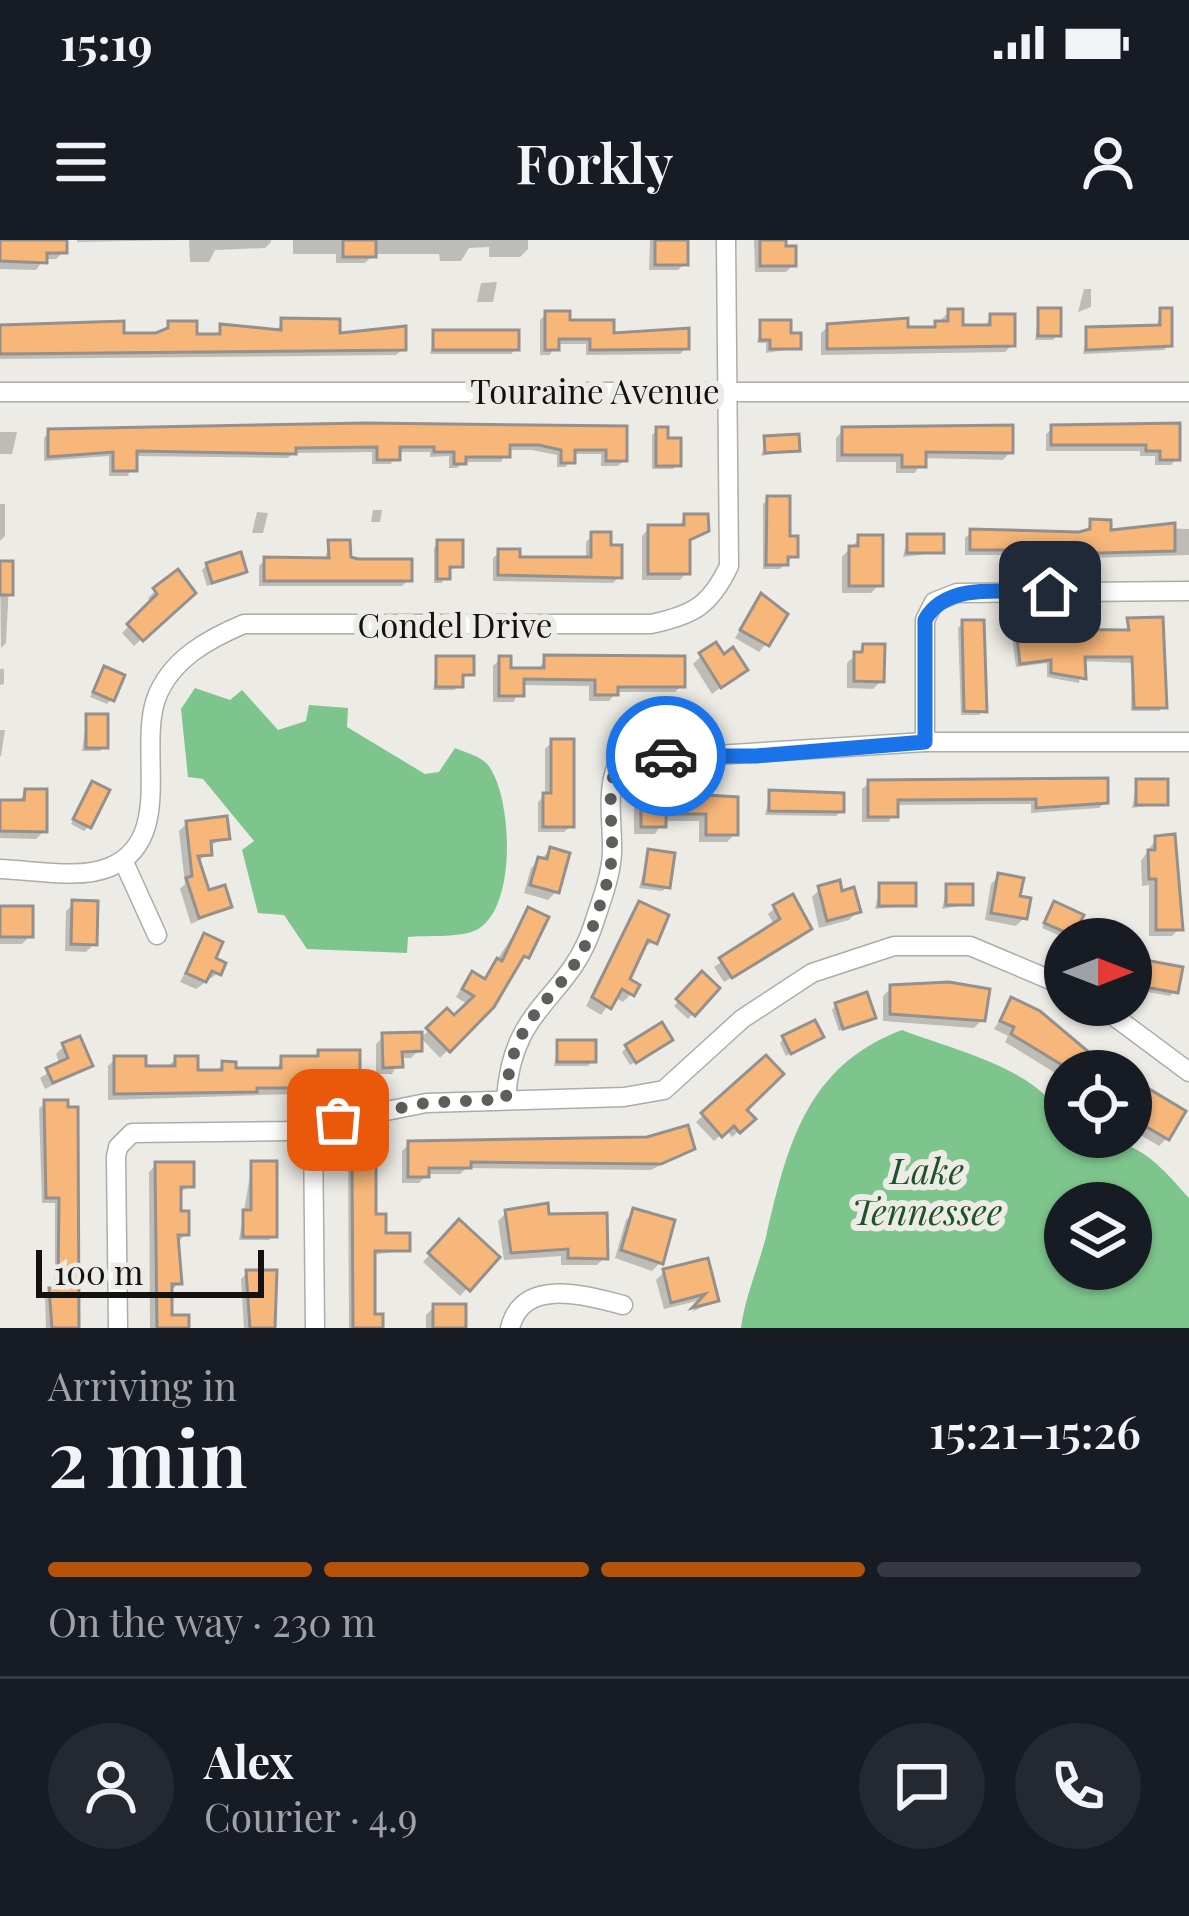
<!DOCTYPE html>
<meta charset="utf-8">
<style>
body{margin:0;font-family:"Playfair Display",serif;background:#242831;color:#f1f3f6;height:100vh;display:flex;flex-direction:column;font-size:45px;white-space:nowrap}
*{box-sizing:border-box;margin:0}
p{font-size:39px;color:#9ea1a6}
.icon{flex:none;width:66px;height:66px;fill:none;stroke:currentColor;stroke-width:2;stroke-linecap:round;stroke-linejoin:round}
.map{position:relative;height:1088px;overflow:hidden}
.details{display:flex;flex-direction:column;background:#171b24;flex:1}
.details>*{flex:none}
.needle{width:78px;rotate:90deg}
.tools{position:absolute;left:1044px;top:678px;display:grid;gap:24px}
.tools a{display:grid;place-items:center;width:108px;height:108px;border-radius:50%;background:#171b24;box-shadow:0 3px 9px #0004;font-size:60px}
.scale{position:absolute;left:36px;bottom:30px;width:228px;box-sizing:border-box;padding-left:12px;border:6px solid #131210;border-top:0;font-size:33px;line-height:42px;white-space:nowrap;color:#131210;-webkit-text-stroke:9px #edebe5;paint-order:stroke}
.pin{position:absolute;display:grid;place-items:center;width:102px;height:102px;color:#fff;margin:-51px;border-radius:24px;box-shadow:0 6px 18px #0006}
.courier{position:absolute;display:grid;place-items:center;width:120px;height:120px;margin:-60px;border:9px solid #1a73e8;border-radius:50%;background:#fff;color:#222;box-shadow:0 3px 15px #0007}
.headline em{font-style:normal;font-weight:600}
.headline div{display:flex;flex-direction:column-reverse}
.headline{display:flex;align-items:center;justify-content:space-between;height:204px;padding:0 48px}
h1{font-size:78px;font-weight:600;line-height:90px}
.bar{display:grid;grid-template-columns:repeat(4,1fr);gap:18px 12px;align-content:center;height:144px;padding:0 48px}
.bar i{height:15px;border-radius:9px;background:#363941}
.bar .on{background:#b45309}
.bar p{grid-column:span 4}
.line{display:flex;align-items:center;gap:30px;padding:0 48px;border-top:3px solid #363941}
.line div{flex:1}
.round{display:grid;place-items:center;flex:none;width:126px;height:126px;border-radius:63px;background:#242831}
.status{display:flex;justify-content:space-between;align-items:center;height:84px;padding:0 60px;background:#171b24;direction:ltr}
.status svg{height:33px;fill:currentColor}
header{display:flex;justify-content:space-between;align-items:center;height:156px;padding:0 48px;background:#171b24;font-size:54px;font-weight:600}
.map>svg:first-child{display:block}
</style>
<div class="status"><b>15:19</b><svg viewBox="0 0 49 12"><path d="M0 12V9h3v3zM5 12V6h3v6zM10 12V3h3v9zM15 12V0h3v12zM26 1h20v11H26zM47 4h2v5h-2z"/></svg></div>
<header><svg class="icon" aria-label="menu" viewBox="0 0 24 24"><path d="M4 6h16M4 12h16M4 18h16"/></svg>Forkly<svg class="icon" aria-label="person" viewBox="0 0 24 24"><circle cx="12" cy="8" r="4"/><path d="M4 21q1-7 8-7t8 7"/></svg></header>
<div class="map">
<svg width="1189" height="1088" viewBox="0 0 1189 1088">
<rect width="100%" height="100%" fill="#edebe5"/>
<g fill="#7dc58c" fill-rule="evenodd">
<path d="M195,448l35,12 12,-10 36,40 28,-9 3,-16 39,3 -1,19 78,47 14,-2 16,-24c11,5 26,8 33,17 25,32 30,148 -14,166 -18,7 -47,4 -66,6l-1,16 -100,-4 -23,-34 -26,-2 -16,-63 12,-9 -51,-62 -15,-2 -7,-68z"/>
<path d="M902,790c50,20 163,44 163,107 67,0 82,13 124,61v130h-448c4,-31 17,-60 25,-91 21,-91 40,-171 136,-207zM1065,963h66v66h-66z"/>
</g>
<g fill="#0003">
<path d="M0,0h64v11l-8,8h-12l-8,11 -36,-1z"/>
<path d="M77,0h105l-105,2z"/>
<path d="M189,0h82v2l-6,6 -50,2 -6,12h-19z"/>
<path d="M293,0h235v9l-8,8h-31v-10l-20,1 -8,13h-21l-1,-7h-65l-9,9h-29v-9h-43z"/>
<path d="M650,0h34l1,23 -7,7h-29z"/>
<path d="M754,0h29l10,25 -7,7h-31z"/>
<path d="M497,42l-4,20h-16l4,-19z"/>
<path d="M1084,49h7v18l-13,5z"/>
<path d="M1039,71l19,24 -5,5h-18z"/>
<path d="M1161,71l8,34 -5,5 -81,4 5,-24 68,-2z"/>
<path d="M949,72l11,16h24l7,-12 21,29 -7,7 -184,3v-22l7,-6 102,3z"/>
<path d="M546,74l65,22 75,12 -6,6 -94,1v-11h-30l-6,11h-10v-35z"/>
<path d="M282,81l121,28 -7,6 -396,4v-31l157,8 12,-12 25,13h21l6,-10 55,6z"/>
<path d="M762,83l26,13 10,12 -32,5v-10h-9z"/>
<path d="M435,93l81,16 -5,5h-81z"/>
<path d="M1177,186v32l-6,7h-16v-9h-15v-5h-94v-17l7,-6z"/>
<path d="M624,189v31l-6,6h-17v-12h-29l-6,13h-9v-12l-25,-5h-25l-6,12h-38l-6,6h-8v-12l-19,1v-5h-33l-6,12h-19v-12l-79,1 -5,5 -154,-2 -6,20h-19v-20l-65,5v-23l5,-6z"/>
<path d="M657,190l21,34 -5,5h-21v-34z"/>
<path d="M843,190l167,22 -7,8 -80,-2 -8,15h-19v-11h-60v-24z"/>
<path d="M0,192h17l-5,22h-12z"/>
<path d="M766,199l31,11 -36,6z"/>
<path d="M768,259l27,56 -15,14h-17v-65z"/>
<path d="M0,264h5v32l-5,5z"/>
<path d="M373,270h9l-2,12h-9z"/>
<path d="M257,272l11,1 -5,20h-11z"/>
<path d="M685,277l21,13 -19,13v29l-7,8h-38v-44l7,-8h29z"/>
<path d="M1091,282l17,11 30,-6 51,2v26l-170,5v-5h-54v-17l6,-6 114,2z"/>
<path d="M592,296l27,41 -6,6 -120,-2v-23l6,-6 18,8h69v-18z"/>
<path d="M908,297l33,15 -38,5z"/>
<path d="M860,298l20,46 -9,9h-29v-36z"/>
<path d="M330,303l18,17 61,20 -7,6h-143v-20l6,-6 59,1z"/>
<path d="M438,303l22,23 -13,5 -5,12h-8v-35z"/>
<path d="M0,324h10l-4,79 -5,5z"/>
<path d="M207,325l37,6 -37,15 -5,-16z"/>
<path d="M155,351l37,2 -58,53 -12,-13 30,-30 -4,-5z"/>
<path d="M761,357l5,47 -7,8 -24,-14z"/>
<path d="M1129,380l35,86 -5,5h-28l1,-48 -50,-2 -3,22 -32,-6v-14l-31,4 -4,-30 5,-5 108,1z"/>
<path d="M963,383l21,87 -5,5h-18l-3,-87z"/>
<path d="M864,407l17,34 -8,8 -26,-1v-25z"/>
<path d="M701,416l22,2 21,12 -32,24 -19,-30z"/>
<path d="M545,418l137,27 -7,7h-58l-8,9h-20v-15l-68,-1 -7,17h-21v-36l7,-7 8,12h30z"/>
<path d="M438,419l33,15 -11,5 -5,11h-22z"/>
<path d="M0,429h4v15l-4,1z"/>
<path d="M104,430l8,29 -5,5 -17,-7z"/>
<path d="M681,472l14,18 -5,5 -59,-1 5,-17 39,2z"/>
<path d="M87,477l18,30 -5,4h-18z"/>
<path d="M0,490h5l-4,26h-1z"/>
<path d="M552,502l19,84 -7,6h-26v-30l7,-7v-46z"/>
<path d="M1137,542l28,21 -33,5z"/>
<path d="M869,543l236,19 -6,6 -68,5v-9l-136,1 -6,17h-27v-33z"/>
<path d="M88,549l1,37 -5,5 -13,-7z"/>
<path d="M26,552l18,39 -8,8 -36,-1v-35h18z"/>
<path d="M642,554l93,6v34l-8,8h-28v-21h-36l-8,13h-21v-32z"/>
<path d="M770,554l71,17 -5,5 -71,-1z"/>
<path d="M187,583l39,14 -18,10 1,6 -12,9 10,32 22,12 -38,18 -11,-35 5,-5 -6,-53z"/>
<path d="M1156,599l24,89 -8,8h-23v-51l-7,1 -1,-25z"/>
<path d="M551,610l5,42 -8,8 -24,-7 7,-25z"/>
<path d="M649,613l18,34 -5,4 -23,-3z"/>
<path d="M999,636l25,42 -8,8 -31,-6 6,-36z"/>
<path d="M880,646l33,19 -38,4z"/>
<path d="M947,647l23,17 -28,5z"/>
<path d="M820,649l20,5 17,18 -8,8 -30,8 -7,-31z"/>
<path d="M74,663l20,41 -8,8 -21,-1 1,-40z"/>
<path d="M640,665l14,37 -13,6 -15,32 10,6 -5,8 -8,8 -9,-5 -13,18 -15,-9z"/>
<path d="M1055,665l16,30 -4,4 -25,-11z"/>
<path d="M775,668l26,27 -77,47 -10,-15 61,-41 -7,-12z"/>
<path d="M0,669l30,27 -8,8h-22z"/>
<path d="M529,671l-37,94 -52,53 -19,-20 26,-26 7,7 15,-14 -13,-8 8,-14 8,-8 11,6z"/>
<path d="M204,697l14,36 -22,16 -16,-7z"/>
<path d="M1146,723l29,28 -5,5 -33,-6z"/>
<path d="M702,735l14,13 -28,31 -14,-13z"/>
<path d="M891,748l91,32 -8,8 -91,-7v-25z"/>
<path d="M1012,761l78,56 24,14h-49v8l-60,-37 3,-6 -14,-7z"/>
<path d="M836,765l30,14 -27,12 -7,-21z"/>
<path d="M384,796l35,14 -8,8h-11l-8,16h-16v-30z"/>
<path d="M784,798l31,3 -29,15 -6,-13z"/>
<path d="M558,803l35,18 -5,5h-34z"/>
<path d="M664,804l-34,21 -8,-13 5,-5z"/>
<path d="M64,806l26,20 -45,23 -5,-11 20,-13 -4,-11z"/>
<path d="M115,819l28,10 25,-3 8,-7 19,13 19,1 9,-9 10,7h42l7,-12 75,18 -8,8h-49l-8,9 -184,6v-34z"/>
<path d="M766,819l-23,51 9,9 -20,18 -6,-7 -12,11 -18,-19z"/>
<path d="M1131,841l36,57 -8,8 -27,-16 7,-13 -8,-4z"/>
<path d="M45,863h20l12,225h-31l-1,-31 8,-6 2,-18v-70h-13l-3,-94z"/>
<path d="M409,904l283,4 -41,22 -184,-2 -7,6h-32l-9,9h-17v-32z"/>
<path d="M353,916l30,80 24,14 -35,5v62l8,11h-31l-1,-167z"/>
<path d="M252,924l22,71 -5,5h-30z"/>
<path d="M156,925l35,21 -13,7 8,41 -8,8 1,41 -8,8 -2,27 17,10h-36l-1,-156z"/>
<path d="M634,972l26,51 -8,8 -37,-13 11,-38z"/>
<path d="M506,973l41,4 58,40 -8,8h-36v-9l-57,4 -6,-39z"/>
<path d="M459,983l37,34 -36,39 -37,-34z"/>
<path d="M706,1022l10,38 -24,12 13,-13 -41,10 -8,-29 8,-8z"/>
<path d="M247,1033l27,55h-30l-3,-49z"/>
<path d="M434,1067l29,21h-37v-13z"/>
</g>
<g fill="#f8b77a" stroke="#95908c" stroke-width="3">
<path d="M0,0h67v13h-20v10l-47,-2z"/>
<rect x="343" y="0" width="33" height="17"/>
<rect x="655" y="0" width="33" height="25"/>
<path d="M760,0h26v6h10v20h-36z"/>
<rect x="1038" y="68" width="23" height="28"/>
<path d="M1160,68h12v38l-86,4v-23l74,-2z"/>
<path d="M948,69h15v16h27v-11h25v32l-188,3v-25l81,-6v9h27v-6h13z"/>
<path d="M545,71h25v9h44v13l75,-5v21l-99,1v-11h-31v11h-14z"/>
<path d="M281,78l59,1v14l66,-7v24l-406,4v-29l124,-4v12h32l12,-5v-7h29v13h23v-10l61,6z"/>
<path d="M760,80h31v13h10v16h-31v-9h-10z"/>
<rect x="433" y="90" width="86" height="20"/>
<path d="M365,183l262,3v35h-21v-11h-31v13h-14v-13l-22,-5h-29v12h-44v7h-12v-12h-20v-5h-34v13h-23v-13l-81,1v6l-159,-3v20h-24v-19l-65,5v-28z"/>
<path d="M1180,183v37h-20v-9h-14v-6h-95v-20z"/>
<path d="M1013,185v28l-87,-1v15h-24v-12h-60v-28z"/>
<path d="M656,187h12v11h13v28h-25z"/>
<path d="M799,194l1,17 -35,2 -1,-17z"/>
<path d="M767,256h23v40h8v21h-10v8h-22z"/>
<path d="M684,274h24l1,17 -19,9v34h-42v-49h36z"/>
<path d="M1090,279l21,1v10l64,-7v28l-151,4v-5h-54v-21l109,3 11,-3z"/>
<path d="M591,292h20v13h11v33l-124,-3v-26h22v8h71z"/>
<rect x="907" y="294" width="37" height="19"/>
<path d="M858,295h25v51h-34v-40h9z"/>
<path d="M328,300h22l1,17 7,2h54v22h-148v-24l65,1z"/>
<path d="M437,300h26v27h-13v12h-13z"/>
<path d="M241,312l6,20 -35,11 -6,-20z"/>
<rect x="0" y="321" width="13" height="34"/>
<path d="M178,329l18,24 -53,48 -16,-17 30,-30 -4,-6z"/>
<path d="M761,353l27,21 -19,32 -29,-16z"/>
<path d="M1163,377l4,91h-33l-2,-51h-47l1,22 -35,-6v-13l-31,4 -4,-35 113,1 -2,-12z"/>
<path d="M962,380h22l3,92 -23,-1z"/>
<path d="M716,402l8,12 9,-7 15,23 -27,18 -22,-35z"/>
<path d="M863,404h22l-1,38 -30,-1v-29h8z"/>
<path d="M544,415l141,1v31h-67v8h-23v-15l-71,-1v17h-25v-40h12v12h33z"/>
<path d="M436,416h38v19h-11v12h-27z"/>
<path d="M104,426l21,9 -11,26 -21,-9z"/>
<path d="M680,469h18v22l-64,-1 1,-16 45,2z"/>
<rect x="86" y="474" width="22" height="34"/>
<path d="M551,499h23v88h-31v-34h8z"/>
<path d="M1108,538v25l-72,5v-9l-138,1v17h-30v-37z"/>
<rect x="1136" y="539" width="32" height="26"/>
<path d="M92,541l18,9 -19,38 -18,-9z"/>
<path d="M25,549h22v43l-47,-1v-31h24z"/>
<path d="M769,550l75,3v19l-75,-1z"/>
<path d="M641,551l97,6v38h-32v-21h-40v13h-25z"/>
<path d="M227,576l3,23 -19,2 1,14 -14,1 11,34 16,-5 7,22 -33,11 -13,-40 6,-2 -6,-55z"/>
<path d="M1175,594l8,96h-27v-51h-7l-1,-29h7v-14z"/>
<path d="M550,607l20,6 -11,40 -29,-8 8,-28 9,2z"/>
<path d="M648,609l27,4 -5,35 -27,-4z"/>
<path d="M998,633l26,5 -4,18 11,2 -4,21 -36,-6z"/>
<path d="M840,640l2,11 12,-4 7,25 -34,9 -9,-35z"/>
<rect x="879" y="643" width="37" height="23"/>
<rect x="946" y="644" width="27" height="21"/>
<path d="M793,654l19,35 -80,49 -13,-20 61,-39 -7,-14z"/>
<path d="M72,660l26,1 -1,44 -26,-1z"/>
<path d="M639,661l30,14 -12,29 -9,-4 -18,39 10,6 -6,11 -12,-7 -11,20 -19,-12z"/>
<path d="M1054,661l30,14 -10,21 -30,-13z"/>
<rect x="0" y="666" width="33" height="31"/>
<path d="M528,667l21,10 -20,41 -5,-2 -30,51 -44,45 -24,-24 21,-20 7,7 20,-19 -12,-7 10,-18 13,8 12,-21 5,3z"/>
<path d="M204,693l19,9 -7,16 10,5 -5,12 -9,-4 -6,11 -20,-9z"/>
<path d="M1145,720l38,7 -5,26 -38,-7z"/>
<path d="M702,731l18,17 -25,28 -19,-17z"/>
<path d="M949,742l41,7 -5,32 -95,-7v-29z"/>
<path d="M867,752l9,26 -33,11 -8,-26z"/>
<path d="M1011,757l29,14 51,43 31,17h-50l-61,-37 3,-7 -14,-6z"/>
<path d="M815,780l9,17 -33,17 -9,-18z"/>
<path d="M662,782l11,18 -37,23 -11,-18z"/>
<path d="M422,792v19l-20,1 1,15 -20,1 -1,-35z"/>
<path d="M80,796l13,30 -40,17 -7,-15 22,-10 -6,-15z"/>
<rect x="557" y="800" width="39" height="22"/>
<path d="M318,810h42v28h-57v10h-46v4l-143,2v-38h32v10h29v-10h23v14h24v-9l14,1v6h45v-12h37z"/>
<path d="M766,815l18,19 -37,36 9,9 -16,14 -6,-7 -12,11 -21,-24z"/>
<path d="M1131,838l55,33 -17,29 -38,-22z"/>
<path d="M44,860h24v7h10l1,221h-27l-3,-40h9l1,-90h-13z"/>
<path d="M688,885l7,24 -34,15 -190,-2v6h-42v9h-21v-36l239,-4z"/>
<path d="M352,913h24v61h10v19h24v18h-35v63h8v14h-30z"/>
<path d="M251,921h26v76h-34v-27h8z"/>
<path d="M155,922h39v25h-13v24h8v24h-11l4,49h-10v31h17v13h-32z"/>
<path d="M548,963l1,11 58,-1 1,46 -40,-1v-9l-57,4 -6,-43z"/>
<path d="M633,968l42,12 -12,44 -42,-14z"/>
<path d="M459,979l41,38 -30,34 -42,-38z"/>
<path d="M708,1018l11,43 -27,7 13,-14 -34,9 -8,-34z"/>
<path d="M246,1030h31l-2,58h-25z"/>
<rect x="433" y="1064" width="33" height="24"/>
</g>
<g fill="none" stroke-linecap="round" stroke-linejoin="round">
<defs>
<g id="minor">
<path d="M0,152h1189"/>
<path d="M925,502v-122l9,-18 23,-9 232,-2"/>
<path d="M123,620l34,75"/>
<path d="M0,629c33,1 80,11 110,-2 65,-27 28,-116 46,-168 14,-39 52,-60 88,-75h407c42,-9 59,-18 78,-58l-3,-326"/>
<path d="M1099,765l90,67"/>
<path d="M506,859c6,-95 62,-98 87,-173 7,-22 18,-49 19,-73 1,-30 -7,-65 7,-92l306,-19h264"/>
<path d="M313,887l2,201"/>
<path d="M118,1088l-2,-171 2,-10 14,-14 155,-2 139,-28 198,-6 40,-7 78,-71 70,-46 82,-27h76l95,40"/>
<path d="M510,1088c13,-51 74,-33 113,-23"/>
</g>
</defs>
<use href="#minor" stroke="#aeaca6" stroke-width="21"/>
<use href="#minor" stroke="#fff" stroke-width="18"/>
</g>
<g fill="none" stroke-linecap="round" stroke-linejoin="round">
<path stroke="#5f5e5b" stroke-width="12" stroke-dasharray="0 21.6" d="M338,880l88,-17 80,-4c5,-95 62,-98 87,-173 7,-22 18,-49 19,-73 1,-30 -7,-65 7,-93l47,-4"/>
<path stroke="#1a73e8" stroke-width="15" d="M666,516h90l169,-14v-122c22,-40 84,-27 125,-28"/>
</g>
<g text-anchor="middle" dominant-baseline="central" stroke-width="12" stroke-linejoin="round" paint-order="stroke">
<g font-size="33" fill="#131210" stroke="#edebe5">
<text x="595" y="150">Touraine Avenue</text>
<text x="455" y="384">Condel Drive</text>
</g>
<g font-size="36" font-style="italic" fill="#1e512c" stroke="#edebe5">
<text x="927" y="929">Lake<tspan x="927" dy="41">Tennessee</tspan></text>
</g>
</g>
</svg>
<div class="tools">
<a><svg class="needle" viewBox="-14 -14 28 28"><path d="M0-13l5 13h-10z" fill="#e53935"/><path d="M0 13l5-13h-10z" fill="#9ea1a6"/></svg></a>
<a><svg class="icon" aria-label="locate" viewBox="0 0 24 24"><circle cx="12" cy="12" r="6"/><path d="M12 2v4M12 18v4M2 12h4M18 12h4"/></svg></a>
<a><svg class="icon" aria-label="layers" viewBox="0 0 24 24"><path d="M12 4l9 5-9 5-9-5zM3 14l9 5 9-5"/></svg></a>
</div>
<div class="scale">100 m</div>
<div class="pin" style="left:338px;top:880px;background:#ea580c"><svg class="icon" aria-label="bag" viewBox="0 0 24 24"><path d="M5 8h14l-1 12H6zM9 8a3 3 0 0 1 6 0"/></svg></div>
<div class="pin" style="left:1050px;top:352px;background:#1f2937"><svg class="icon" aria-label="home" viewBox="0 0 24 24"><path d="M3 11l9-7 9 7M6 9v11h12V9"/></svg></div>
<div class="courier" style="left:666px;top:516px"><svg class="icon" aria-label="car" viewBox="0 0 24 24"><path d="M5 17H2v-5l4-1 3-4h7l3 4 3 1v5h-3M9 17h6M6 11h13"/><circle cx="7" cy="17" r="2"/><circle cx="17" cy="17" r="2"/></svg></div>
</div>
<section class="details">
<div class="headline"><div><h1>2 min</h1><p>Arriving in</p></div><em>15:21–15:26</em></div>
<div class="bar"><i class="on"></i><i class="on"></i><i class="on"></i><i></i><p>On the way · 230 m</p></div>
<div class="line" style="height:216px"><a class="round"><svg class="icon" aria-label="person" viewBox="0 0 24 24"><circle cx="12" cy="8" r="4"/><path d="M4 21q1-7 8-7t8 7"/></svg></a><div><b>Alex</b><p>Courier · 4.9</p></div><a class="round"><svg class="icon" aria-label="chat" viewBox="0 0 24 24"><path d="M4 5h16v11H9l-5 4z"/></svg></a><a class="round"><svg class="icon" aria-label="phone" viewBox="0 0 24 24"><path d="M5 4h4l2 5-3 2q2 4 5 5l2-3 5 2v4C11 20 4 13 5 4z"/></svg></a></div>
</section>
